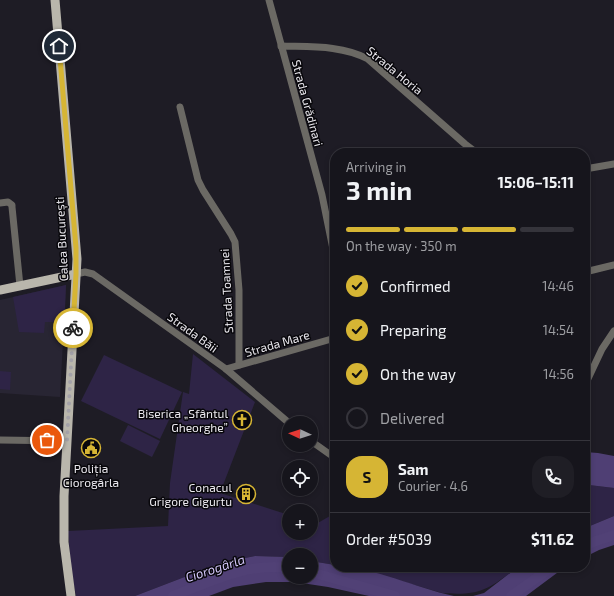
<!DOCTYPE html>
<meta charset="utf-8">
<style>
body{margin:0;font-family:"Exo 2",sans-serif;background:#1f1e25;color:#f1f3f6;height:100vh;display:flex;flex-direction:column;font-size:15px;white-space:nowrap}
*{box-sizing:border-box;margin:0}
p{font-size:13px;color:#9e9fa3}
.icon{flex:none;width:22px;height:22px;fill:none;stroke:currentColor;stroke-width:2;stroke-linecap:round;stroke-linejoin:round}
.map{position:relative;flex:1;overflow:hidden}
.panel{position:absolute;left:330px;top:148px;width:260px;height:424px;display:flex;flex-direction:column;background:#16151c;border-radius:16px;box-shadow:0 2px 6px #0003,0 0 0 1px #35343b}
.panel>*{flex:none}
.needle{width:26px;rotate:274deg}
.fabs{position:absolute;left:282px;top:416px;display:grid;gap:8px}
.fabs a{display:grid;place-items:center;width:36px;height:36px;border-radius:50%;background:#16151c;box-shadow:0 2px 6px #0003,0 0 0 1px #35343b;font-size:20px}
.pin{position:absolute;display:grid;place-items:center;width:34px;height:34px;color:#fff;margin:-17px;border:2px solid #fff;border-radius:50%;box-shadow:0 1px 4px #0007}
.courier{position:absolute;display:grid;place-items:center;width:40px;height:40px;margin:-20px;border:3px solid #d6b534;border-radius:50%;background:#fff;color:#222;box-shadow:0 1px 5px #0007}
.summary em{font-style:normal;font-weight:700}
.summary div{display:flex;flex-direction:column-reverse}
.summary{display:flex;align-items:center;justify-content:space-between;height:68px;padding:0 16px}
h1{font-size:26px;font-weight:700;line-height:30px}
.bar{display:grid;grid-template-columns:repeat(4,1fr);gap:6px 4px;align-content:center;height:48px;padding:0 16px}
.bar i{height:5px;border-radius:3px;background:#35343b}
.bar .active{background:#d6b534}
.bar p{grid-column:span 4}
.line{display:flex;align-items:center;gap:10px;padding:0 16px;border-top:1px solid #35343b}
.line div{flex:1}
.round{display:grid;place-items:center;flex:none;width:42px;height:42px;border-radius:16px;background:#1f1e25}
ol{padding:0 16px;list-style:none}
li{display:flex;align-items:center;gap:12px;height:44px}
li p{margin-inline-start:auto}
li .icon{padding:4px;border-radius:50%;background:#d6b534;color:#111;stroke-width:4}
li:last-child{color:#9e9fa3}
li i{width:22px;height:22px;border:2px solid #35343b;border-radius:50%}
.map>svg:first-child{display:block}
</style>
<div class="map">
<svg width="614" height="596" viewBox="0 0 614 596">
<rect width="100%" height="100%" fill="#1e1c25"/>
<path fill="#282533" d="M66,285l-6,112 -60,-4v-93z"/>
<g fill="#2e2446">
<path d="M66,285l-2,50h-6l1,-13h-14l-1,11 -25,-1 -6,-35z"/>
<path d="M193,354l62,48 -35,91 69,22v18h22v-11l5,2 14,-8h5v49l-24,-4v-6h-22v2l-34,-1 -34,7 -86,33h-59l-5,-27 -3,-38 100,-5 2,-43 13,-91 6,2z"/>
<path d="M104,355l78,37 -22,47 -79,-38z"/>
<path d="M0,371l11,1 -1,18 -10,-1z"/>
<path d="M128,425l32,16 -8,16 -32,-16z"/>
<path d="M589,485l25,3v28l-29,12v-42z"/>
<path d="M347,567h171c-30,22 -37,29 -76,26l-79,-23z"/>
</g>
<g fill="#4f3f74">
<path d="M585,452l13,1 16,3v32l-25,-3 -4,1z"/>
<path d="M614,516v29l-15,5 -14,7v-29z"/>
<path d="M255,556l34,1v20h22v-16l24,4v2c41,0 80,21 119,29h-85l-41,-9 -33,-5h-29l-33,5 -24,9h-74l86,-33z"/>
<path d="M518,567h47l-39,29h-53l11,-3z"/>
</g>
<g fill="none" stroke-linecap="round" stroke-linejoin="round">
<g stroke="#514176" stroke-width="10">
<path d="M585,546l11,-5 18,-6"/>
<path d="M311,572l84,24"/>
<path d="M173,596c37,-14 75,-34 116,-28"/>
<path d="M511,596l41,-29"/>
</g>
<g stroke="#6b6964" stroke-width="7">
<path d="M269,0l53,195 13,64"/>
<path d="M281,46c29,1 61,-1 87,13l97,85 12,9"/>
<path d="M180,107l18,73 5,10 28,44 4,8 4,48v75"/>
<path d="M585,169l29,-5"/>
<path d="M0,203l8,-1 4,3v2l8,79"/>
<path d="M585,272l29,-7"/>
<path d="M76,274l9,-2 8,2 133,95 63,54"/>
<path d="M226,369l109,-31"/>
<path d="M585,385l17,-36 12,-18"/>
<path d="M0,440l67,1"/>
<path d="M311,441l24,17"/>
</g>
<g stroke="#b9b6ac" stroke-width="9">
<path d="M55,0l22,259 -13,237v46l7,54"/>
<path d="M0,290l76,-16"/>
</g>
</g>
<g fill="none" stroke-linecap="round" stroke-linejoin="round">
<path stroke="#a3a1a8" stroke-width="4" stroke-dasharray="0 7.2" d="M47,440l20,1 6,-113"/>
<path stroke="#d6b534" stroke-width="5" d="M59,46l17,202v26l-3,54"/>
</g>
<defs>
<symbol id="church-ring" viewBox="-11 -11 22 22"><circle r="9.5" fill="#08070b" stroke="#d6b534" stroke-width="1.5"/><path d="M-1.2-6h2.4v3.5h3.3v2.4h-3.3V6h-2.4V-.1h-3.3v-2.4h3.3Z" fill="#d6b534"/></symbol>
<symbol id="civic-ring" viewBox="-11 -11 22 22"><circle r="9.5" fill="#08070b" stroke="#d6b534" stroke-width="1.5"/><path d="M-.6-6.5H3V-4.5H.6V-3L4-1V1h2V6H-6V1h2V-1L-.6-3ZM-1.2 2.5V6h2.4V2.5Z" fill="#d6b534"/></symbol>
<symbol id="building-ring" viewBox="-11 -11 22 22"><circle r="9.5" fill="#08070b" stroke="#d6b534" stroke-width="1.5"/><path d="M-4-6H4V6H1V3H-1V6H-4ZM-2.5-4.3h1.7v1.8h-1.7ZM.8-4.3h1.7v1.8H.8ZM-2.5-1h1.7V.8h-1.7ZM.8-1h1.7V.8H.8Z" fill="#d6b534"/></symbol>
</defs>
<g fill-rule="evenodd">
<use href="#church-ring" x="231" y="409" width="22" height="22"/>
<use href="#civic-ring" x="80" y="437" width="22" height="22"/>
<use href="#building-ring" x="235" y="483" width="22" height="22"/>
</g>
<g text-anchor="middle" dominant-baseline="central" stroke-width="3" stroke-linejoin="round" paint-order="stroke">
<g font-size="12" fill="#eae8ee" stroke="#08070b">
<text transform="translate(395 70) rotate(39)">Strada Horia</text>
<text transform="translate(308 103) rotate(75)">Strada Grădinari</text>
<text transform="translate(61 239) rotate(-93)">Calea București</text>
<text transform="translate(226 291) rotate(-93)">Strada Toamnei</text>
<text transform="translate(193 332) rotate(36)">Strada Băii</text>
<text transform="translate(277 343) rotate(-16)">Strada Mare</text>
</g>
<g font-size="12" fill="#eae8ee" stroke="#08070b" text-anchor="end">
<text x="228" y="413">Biserica „Sfântul<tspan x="228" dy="14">Gheorghe”</tspan></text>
<text x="91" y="468" text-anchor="middle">Poliția<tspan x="91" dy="14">Ciorogârla</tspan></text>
<text x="232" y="487">Conacul<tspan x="232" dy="14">Grigore Gigurtu</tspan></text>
</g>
<g font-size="13" font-style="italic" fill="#d4c7fa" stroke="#08070b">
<text transform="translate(215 568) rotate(-18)">Ciorogârla</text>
</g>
</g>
</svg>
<div class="fabs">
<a><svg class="needle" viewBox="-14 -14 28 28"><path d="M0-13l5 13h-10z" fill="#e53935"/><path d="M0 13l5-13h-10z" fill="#9e9fa3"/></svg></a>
<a><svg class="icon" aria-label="locate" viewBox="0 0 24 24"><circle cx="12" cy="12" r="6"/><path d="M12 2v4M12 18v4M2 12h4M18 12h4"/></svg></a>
<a>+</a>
<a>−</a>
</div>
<div class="pin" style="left:47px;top:440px;background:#ea580c"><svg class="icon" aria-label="bag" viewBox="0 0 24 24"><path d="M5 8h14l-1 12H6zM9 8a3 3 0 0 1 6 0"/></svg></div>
<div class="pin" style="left:59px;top:46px;background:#1f2937"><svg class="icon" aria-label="home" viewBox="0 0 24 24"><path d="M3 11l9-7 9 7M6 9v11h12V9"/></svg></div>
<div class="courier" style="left:73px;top:328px"><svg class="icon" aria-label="bike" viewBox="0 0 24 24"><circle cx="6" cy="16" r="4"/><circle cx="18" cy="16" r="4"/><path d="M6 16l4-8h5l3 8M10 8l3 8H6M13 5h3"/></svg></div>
<section class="panel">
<div class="summary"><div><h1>3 min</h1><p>Arriving in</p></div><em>15:06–15:11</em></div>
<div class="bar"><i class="active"></i><i class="active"></i><i class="active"></i><i></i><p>On the way · 350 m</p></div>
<ol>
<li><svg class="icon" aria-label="check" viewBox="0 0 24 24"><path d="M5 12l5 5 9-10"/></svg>Confirmed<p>14:46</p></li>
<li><svg class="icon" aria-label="check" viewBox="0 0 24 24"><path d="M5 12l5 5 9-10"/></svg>Preparing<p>14:54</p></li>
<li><svg class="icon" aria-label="check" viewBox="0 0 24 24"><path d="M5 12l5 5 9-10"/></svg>On the way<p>14:56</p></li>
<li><i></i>Delivered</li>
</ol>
<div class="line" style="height:72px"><b class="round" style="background:#d6b534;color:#111">S</b><div><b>Sam</b><p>Courier · 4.6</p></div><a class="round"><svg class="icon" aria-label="phone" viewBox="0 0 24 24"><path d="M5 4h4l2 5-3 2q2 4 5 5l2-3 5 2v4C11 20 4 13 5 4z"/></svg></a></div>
<div class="line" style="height:52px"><div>Order #5039</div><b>$11.62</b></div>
</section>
</div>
